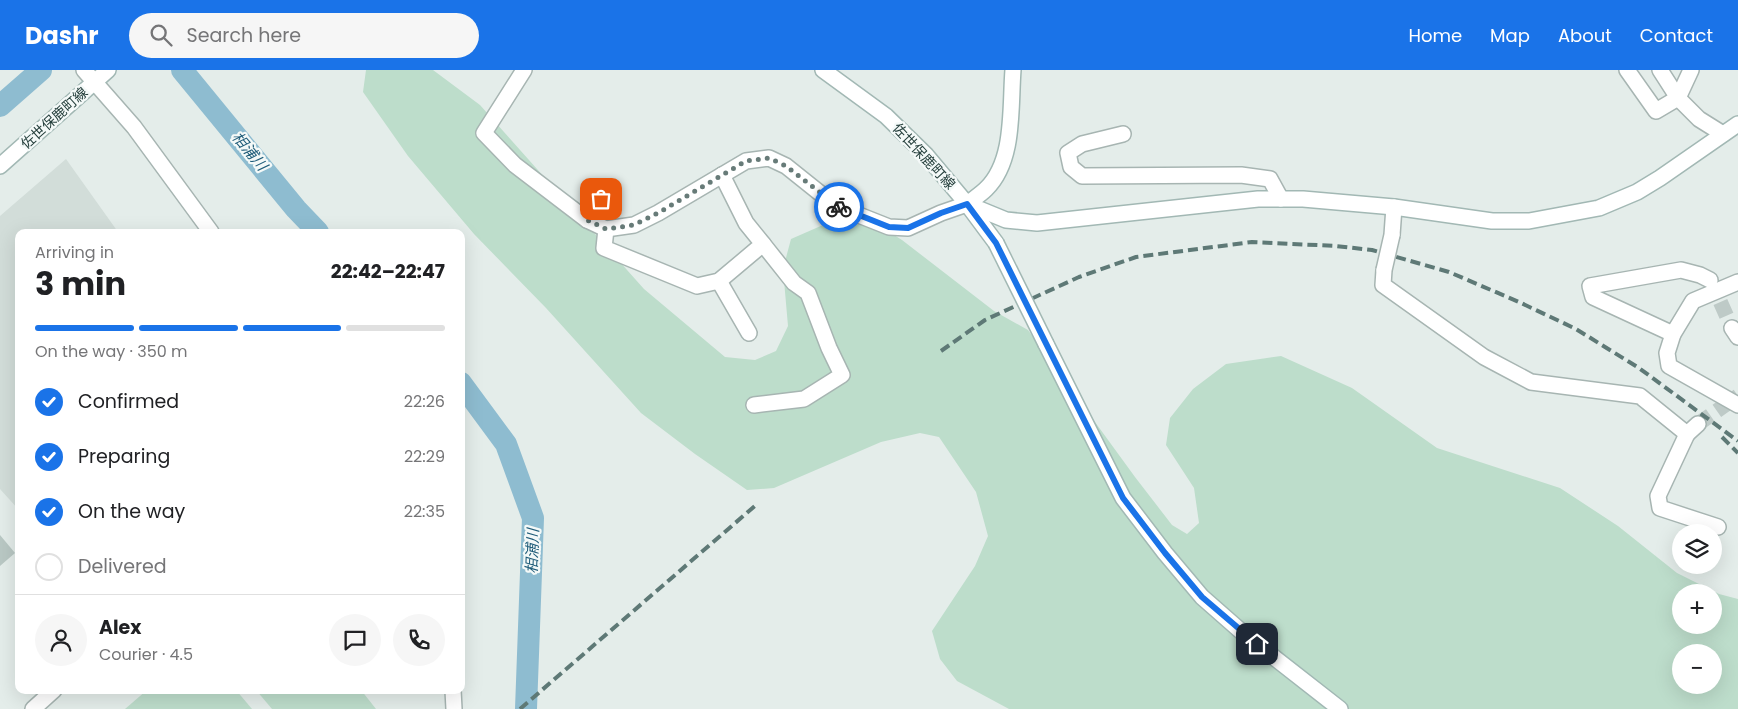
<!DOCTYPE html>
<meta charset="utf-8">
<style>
body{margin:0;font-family:Poppins,"Noto Sans JP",sans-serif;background:#f6f6f6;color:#202124;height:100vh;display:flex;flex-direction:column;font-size:19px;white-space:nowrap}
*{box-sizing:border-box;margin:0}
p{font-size:16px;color:#757577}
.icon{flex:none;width:28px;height:28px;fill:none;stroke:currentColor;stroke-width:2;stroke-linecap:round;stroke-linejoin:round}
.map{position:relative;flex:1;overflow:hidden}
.panel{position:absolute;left:15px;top:159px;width:450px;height:465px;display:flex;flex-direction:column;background:#fff;border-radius:10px;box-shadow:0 5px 20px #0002}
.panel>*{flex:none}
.controls{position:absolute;left:1672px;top:454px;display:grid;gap:10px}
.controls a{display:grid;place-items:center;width:50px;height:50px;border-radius:50%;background:#fff;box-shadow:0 5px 20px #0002;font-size:25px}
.pin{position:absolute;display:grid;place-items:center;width:42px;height:42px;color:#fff;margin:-21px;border-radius:10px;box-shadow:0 2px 8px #0006}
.courier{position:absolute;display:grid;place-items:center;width:50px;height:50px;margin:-25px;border:4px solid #1a73e8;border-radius:50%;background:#fff;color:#222;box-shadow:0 1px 6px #0007}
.overview em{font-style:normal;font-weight:700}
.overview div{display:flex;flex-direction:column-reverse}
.overview{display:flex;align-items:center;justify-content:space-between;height:85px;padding:0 20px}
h1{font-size:32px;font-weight:700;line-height:38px}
.bar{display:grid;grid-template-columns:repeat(4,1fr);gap:8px 5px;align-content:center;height:60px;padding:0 20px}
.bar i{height:6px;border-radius:4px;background:#e0e0e0}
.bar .current{background:#1a73e8}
.bar p{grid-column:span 4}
.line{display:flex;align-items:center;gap:12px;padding:0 20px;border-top:1px solid #e0e0e0}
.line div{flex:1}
.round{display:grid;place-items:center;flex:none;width:52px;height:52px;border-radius:26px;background:#f6f6f6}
ol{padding:0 20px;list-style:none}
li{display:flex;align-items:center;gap:15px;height:55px}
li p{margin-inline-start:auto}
li .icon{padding:5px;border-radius:50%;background:#1a73e8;color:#fff;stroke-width:4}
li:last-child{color:#757577}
li i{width:28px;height:28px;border:2px solid #e0e0e0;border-radius:50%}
header{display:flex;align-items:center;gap:30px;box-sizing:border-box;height:70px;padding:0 25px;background:#1a73e8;color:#fff}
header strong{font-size:24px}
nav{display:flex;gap:28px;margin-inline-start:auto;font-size:18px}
.search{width:350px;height:45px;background:#f6f6f6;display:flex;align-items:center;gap:12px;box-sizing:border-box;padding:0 18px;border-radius:28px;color:#757577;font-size:19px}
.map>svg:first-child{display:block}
</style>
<header>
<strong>Dashr</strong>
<div class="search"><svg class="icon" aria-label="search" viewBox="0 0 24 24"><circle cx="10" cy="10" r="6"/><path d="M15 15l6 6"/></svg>Search here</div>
<nav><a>Home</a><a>Map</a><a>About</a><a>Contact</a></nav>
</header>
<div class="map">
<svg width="1738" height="639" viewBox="0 0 1738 639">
<rect width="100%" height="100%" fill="#e4edea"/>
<path fill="#d2ddd9" d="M66,89l52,73h-99v278l-19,-21v-273z"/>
<g fill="#bdddcb" fill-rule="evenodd">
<path d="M366,0h67l47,35 164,184 81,68 30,3 21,-9 12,-25 -5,-57 8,-30 32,-14 42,-8 37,23 92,71 34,19 107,147 37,48 15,9 12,-11 -5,-35 -28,-43 4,-27 23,-29 33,-25 55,-8 71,32 85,60 123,40 58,38 59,47 42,21 19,5v110h-729l-52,-28 -17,-22 -8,-28 43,-65 13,-30 -12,-44 -37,-55 -19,-4 -39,9 -107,46 -27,2 -52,-36 -54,-41 -95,-105 -72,-74 -66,-78 -45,-64zM1681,522h33v33h-33zM1681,582h33v33h-33z"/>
<path d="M147,620h89l16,19h-127z"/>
<path d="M256,620h105l15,19h-104z"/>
</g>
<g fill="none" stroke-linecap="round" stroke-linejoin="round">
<g stroke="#8ebcd0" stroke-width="22">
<path d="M182,0l114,139 22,23"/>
<path d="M0,36l41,-36"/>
<path d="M461,313l45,61 27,74 -7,191"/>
</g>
</g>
<path fill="#b9c8c4" d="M0,465l15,18 -15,13z"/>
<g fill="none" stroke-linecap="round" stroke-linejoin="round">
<g stroke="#becac7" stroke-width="15" stroke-dasharray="15 8" stroke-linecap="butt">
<path d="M1711,211l21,47"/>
<path d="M1698,354l40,-28"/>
</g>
<defs>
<g id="street">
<path d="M84,0l50,57 77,105"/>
<path d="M524,0l-40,63 31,32 72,55 19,9 28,-4 24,-12 88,-52 23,-3 17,8 50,40 53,21 19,1 33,-15 26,-9"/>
<path d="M1627,0l29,41 22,-13 21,21 24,15"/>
<path d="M1660,0l18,28"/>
<path d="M1678,28l13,-28"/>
<path d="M1123,64l-41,10 -14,9 3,14 11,9 159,-1 29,4 11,20"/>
<path d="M587,150l14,-21"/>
<path d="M606,159l-2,19 93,38 22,-5 44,-37 -17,-21 -24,-48"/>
<path d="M1392,165l2,-28"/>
<path d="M1384,200l-1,15 101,72 47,25 109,14 47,38 11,-10"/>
<path d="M719,211l30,52"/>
<path d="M1738,212l-45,19 -20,33 -6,19 2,13 69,39"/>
<path d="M1732,258l6,9"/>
<path d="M1673,264l-80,-37 -3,-11 91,-16 19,5 10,5"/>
<path d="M754,335l50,-6 38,-24 -13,-27 -21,-55 -14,-10 -31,-39"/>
<path d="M1687,364l-29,62 2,12 58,19"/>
<path d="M453,620l1,19"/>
<path d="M33,639l21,-19"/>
</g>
<g id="secondary">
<path d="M823,0l63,46 40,39 41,49 29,39"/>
<path d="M1013,0c-3,38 2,91 -27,119 -6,6 -13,10 -19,15l39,16 31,3 221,-24h45l91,8 98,14h37l70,-13 38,-16 23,-14 78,-54"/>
<path d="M0,96l108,-96"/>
<path d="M1046,274l77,154 42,55 37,44 41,36 97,76"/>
</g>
</defs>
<use href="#street" stroke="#a7b5b2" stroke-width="18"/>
<use href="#secondary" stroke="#a2b8b4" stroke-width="18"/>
<use href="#street" stroke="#fff" stroke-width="15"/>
<use href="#secondary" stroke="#fff" stroke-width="15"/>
<g stroke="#5e7976" stroke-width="4" stroke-dasharray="10 5" stroke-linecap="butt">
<path d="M941,281l44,-31 94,-43 57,-20 116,-15 84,4 36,4 77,22 70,30 57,27 63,39 99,73"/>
<path d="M1722,367l16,16"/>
<path d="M520,639l236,-204"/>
</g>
<defs>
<path id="street-bridge" d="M1384,200l8,-35"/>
<path id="secondary-bridge" d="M996,173l50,101"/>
</defs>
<use href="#street-bridge" stroke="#a7b5b2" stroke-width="18" stroke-linecap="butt"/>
<use href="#secondary-bridge" stroke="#a2b8b4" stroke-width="18" stroke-linecap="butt"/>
<use href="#street-bridge" stroke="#fff" stroke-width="15"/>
<use href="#secondary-bridge" stroke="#fff" stroke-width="15"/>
</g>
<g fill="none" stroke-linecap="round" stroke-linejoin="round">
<path stroke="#677b78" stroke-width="5" stroke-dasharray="0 9" d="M601,129l-14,21 19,9 28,-4 24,-12 88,-52 23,-3 17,8 53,41"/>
<path stroke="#1a73e8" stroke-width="6" d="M839,137l50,20 19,1 33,-15 26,-9 29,39 127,255 42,55 37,44 55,47"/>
</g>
<g text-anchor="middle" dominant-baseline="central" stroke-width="4.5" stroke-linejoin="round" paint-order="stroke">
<g font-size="14" fill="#243e3b" stroke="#f4f9f8">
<text transform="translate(54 48) rotate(-42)">佐世保鹿町線</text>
<text transform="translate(924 86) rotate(47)">佐世保鹿町線</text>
</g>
<g font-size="15" font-style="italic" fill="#1f5c79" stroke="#f4f9f8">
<text transform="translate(250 81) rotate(50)">相浦川</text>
<text transform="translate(532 481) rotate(-88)">相浦川</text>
</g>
</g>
</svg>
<div class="controls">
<a><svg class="icon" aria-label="layers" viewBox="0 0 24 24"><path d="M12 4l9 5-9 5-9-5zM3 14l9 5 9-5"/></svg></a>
<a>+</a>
<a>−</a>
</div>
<div class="pin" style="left:601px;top:129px;background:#ea580c"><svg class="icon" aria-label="bag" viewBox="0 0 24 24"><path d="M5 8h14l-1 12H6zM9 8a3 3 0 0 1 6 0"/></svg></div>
<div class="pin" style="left:1257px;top:574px;background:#1f2937"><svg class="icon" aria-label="home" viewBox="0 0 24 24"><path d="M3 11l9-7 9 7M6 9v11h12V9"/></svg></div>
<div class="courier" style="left:839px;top:137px"><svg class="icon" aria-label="bike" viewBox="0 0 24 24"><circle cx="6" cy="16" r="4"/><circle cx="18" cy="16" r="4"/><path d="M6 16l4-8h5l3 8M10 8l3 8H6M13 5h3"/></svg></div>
<section class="panel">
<div class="overview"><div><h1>3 min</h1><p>Arriving in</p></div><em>22:42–22:47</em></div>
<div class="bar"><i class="current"></i><i class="current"></i><i class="current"></i><i></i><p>On the way · 350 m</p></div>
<ol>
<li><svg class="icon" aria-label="check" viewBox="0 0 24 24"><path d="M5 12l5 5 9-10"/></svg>Confirmed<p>22:26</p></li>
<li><svg class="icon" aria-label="check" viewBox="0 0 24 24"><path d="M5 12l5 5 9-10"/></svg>Preparing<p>22:29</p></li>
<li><svg class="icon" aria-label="check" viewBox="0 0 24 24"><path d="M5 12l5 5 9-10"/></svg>On the way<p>22:35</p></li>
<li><i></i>Delivered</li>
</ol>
<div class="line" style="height:90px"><a class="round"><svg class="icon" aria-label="person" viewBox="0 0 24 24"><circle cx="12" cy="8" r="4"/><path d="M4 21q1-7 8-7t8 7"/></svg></a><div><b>Alex</b><p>Courier · 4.5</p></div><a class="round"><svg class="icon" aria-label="chat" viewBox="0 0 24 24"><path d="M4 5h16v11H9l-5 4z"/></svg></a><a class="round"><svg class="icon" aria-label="phone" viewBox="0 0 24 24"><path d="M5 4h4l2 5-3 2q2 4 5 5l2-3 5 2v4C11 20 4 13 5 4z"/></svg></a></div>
</section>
</div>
